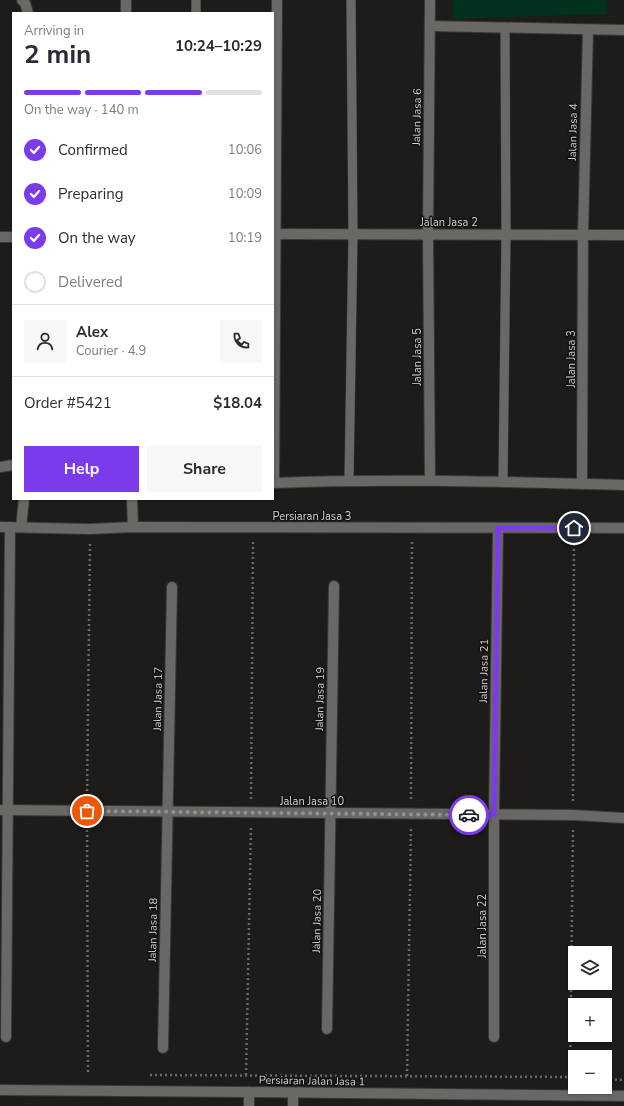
<!DOCTYPE html>
<meta charset="utf-8">
<style>
body{margin:0;font-family:"Nunito Sans",sans-serif;background:#f7f7f7;color:#2b2b33;height:100vh;display:flex;flex-direction:column;font-size:15px;white-space:nowrap}
*{box-sizing:border-box;margin:0}
p{font-size:13px;color:#7c7c81}
.icon{flex:none;width:22px;height:22px;fill:none;stroke:currentColor;stroke-width:2;stroke-linecap:round;stroke-linejoin:round}
.map{position:relative;flex:1;overflow:hidden}
.drawer{position:absolute;left:12px;top:12px;width:262px;height:488px;display:flex;flex-direction:column;background:#fff;border-radius:0px;box-shadow:0 1px 3px #0004}
.drawer>*{flex:none}
.fabs{position:absolute;left:568px;top:946px;display:grid;gap:8px}
.fabs a{display:grid;place-items:center;width:44px;height:44px;border-radius:0px;background:#fff;box-shadow:0 1px 3px #0004;font-size:20px}
.pin{position:absolute;display:grid;place-items:center;width:34px;height:34px;color:#fff;margin:-17px;border:2px solid #fff;border-radius:50%;box-shadow:0 1px 4px #0007}
.courier{position:absolute;display:grid;place-items:center;width:40px;height:40px;margin:-20px;border:3px solid #7c3aed;border-radius:50%;background:#fff;color:#222;box-shadow:0 1px 5px #0007}
.head em{font-style:normal;font-weight:700}
.head div{display:flex;flex-direction:column-reverse}
.head{display:flex;align-items:center;justify-content:space-between;height:68px;padding:0 12px}
h1{font-size:26px;font-weight:700;line-height:30px}
.bar{display:grid;grid-template-columns:repeat(4,1fr);gap:6px 4px;align-content:center;height:48px;padding:0 12px}
.bar i{height:5px;border-radius:3px;background:#e1e1e2}
.bar .active{background:#7c3aed}
.bar p{grid-column:span 4}
.line{display:flex;align-items:center;gap:10px;padding:0 12px;border-top:1px solid #e1e1e2}
.line div{flex:1}
.round{display:grid;place-items:center;flex:none;width:42px;height:42px;border-radius:0px;background:#f7f7f7}
ol{padding:0 12px;list-style:none}
li{display:flex;align-items:center;gap:12px;height:44px}
li p{margin-inline-start:auto}
li .icon{padding:4px;border-radius:50%;background:#7c3aed;color:#fff;stroke-width:4}
li:last-child{color:#7c7c81}
li i{width:22px;height:22px;border:2px solid #e1e1e2;border-radius:50%}
.cta{display:flex;gap:8px;margin-top:auto;padding:8px 12px}
.cta a{flex:1;height:46px;border-radius:0px;background:#7c3aed;color:#fff;font-size:16px;font-weight:700;line-height:46px;text-align:center}
.cta a+a{background:#f7f7f7;color:#2b2b33}
.map>svg:first-child{display:block}
</style>
<div class="map">
<svg width="624" height="1106" viewBox="0 0 624 1106">
<rect width="100%" height="100%" fill="#1e1c1a"/>
<path fill="#01311f" d="M453,0h154v14l-155,5z"/>
<g fill="none" stroke-linecap="round" stroke-linejoin="round">
<defs>
<g id="lane">
<path d="M196,13v-13"/>
<path d="M349,480l4,-246 -2,-234"/>
<path d="M503,482l3,-247 -1,-208"/>
</g>
<g id="street">
<path d="M22,0l3,3 3,10"/>
<path d="M126,0v13"/>
<path d="M277,0l-3,483c117,-5 233,-1 350,2"/>
<path d="M431,26l193,4"/>
<path d="M273,234l351,1"/>
<path d="M0,237h13"/>
<path d="M0,467l13,-2"/>
<path d="M430,480l-2,-246 2,-234"/>
<path d="M582,484l1,-249 5,-205"/>
<path d="M132,499l1,28"/>
<path d="M0,527l90,2 43,-2 491,1"/>
<path d="M21,527l3,-28"/>
<path d="M0,810l573,5 51,3"/>
<path d="M327,1029l7,-443"/>
<path d="M6,1037l4,-510"/>
<path d="M494,1037v-222l4,-287"/>
<path d="M163,1048l9,-461"/>
<path d="M0,1090l244,2"/>
</g>
<g id="secondary">
<path d="M244,1092l380,4"/>
<path d="M249,1092v14"/>
<path d="M293,1106v-13"/>
</g>
</defs>
<use href="#lane" stroke="#393836" stroke-width="10"/>
<use href="#street" stroke="#393836" stroke-width="12"/>
<use href="#secondary" stroke="#393836" stroke-width="12"/>
<g stroke="#6a6967" stroke-width="2.5" stroke-dasharray="2 3" stroke-linecap="butt">
<path d="M87,796l3,-253"/>
<path d="M251,799l2,-257"/>
<path d="M411,799l1,-259"/>
<path d="M573,801l1,-259"/>
<path d="M87,825l1,250"/>
<path d="M150,1075l425,2"/>
<path d="M246,1075l5,-249"/>
<path d="M407,1076l4,-250"/>
<path d="M570,1077l3,-247"/>
<path d="M605,1079l19,1"/>
</g>
<use href="#lane" stroke="#6a6865" stroke-width="9"/>
<use href="#street" stroke="#6a6865" stroke-width="10"/>
<use href="#secondary" stroke="#6a6865" stroke-width="10"/>
</g>
<g fill="none" stroke-linecap="round" stroke-linejoin="round">
<path stroke="#949290" stroke-width="4" stroke-dasharray="0 7.2" d="M87,811l382,4"/>
<path stroke="#7c3aed" stroke-width="5" d="M469,815h25l4,-287h76"/>
</g>
<g text-anchor="middle" dominant-baseline="central" stroke-width="3" stroke-linejoin="round" paint-order="stroke">
<g font-size="11" fill="#d3d2d0" stroke="#151311">
<text transform="translate(417 117) rotate(-89)">Jalan Jasa 6</text>
<text transform="translate(573 132) rotate(-89)">Jalan Jasa 4</text>
<text x="449" y="222">Jalan Jasa 2</text>
<text transform="translate(417 357) rotate(-90)">Jalan Jasa 5</text>
<text transform="translate(571 359) rotate(-90)">Jalan Jasa 3</text>
<text x="312" y="516">Persiaran Jasa 3</text>
<text transform="translate(484 671) rotate(-89)">Jalan Jasa 21</text>
<text transform="translate(158 699) rotate(-89)">Jalan Jasa 17</text>
<text transform="translate(320 699) rotate(-89)">Jalan Jasa 19</text>
<text x="312" y="801">Jalan Jasa 10</text>
<text transform="translate(317 921) rotate(-89)">Jalan Jasa 20</text>
<text transform="translate(482 926) rotate(-90)">Jalan Jasa 22</text>
<text transform="translate(153 930) rotate(-89)">Jalan Jasa 18</text>
<text transform="translate(312 1081) rotate(1)">Persiaran Jalan Jasa 1</text>
</g>
</g>
</svg>
<div class="fabs">
<a><svg class="icon" aria-label="layers" viewBox="0 0 24 24"><path d="M12 4l9 5-9 5-9-5zM3 14l9 5 9-5"/></svg></a>
<a>+</a>
<a>−</a>
</div>
<div class="pin" style="left:87px;top:811px;background:#ea580c"><svg class="icon" aria-label="bag" viewBox="0 0 24 24"><path d="M5 8h14l-1 12H6zM9 8a3 3 0 0 1 6 0"/></svg></div>
<div class="pin" style="left:574px;top:528px;background:#1f2937"><svg class="icon" aria-label="home" viewBox="0 0 24 24"><path d="M3 11l9-7 9 7M6 9v11h12V9"/></svg></div>
<div class="courier" style="left:469px;top:815px"><svg class="icon" aria-label="car" viewBox="0 0 24 24"><path d="M5 17H2v-5l4-1 3-4h7l3 4 3 1v5h-3M9 17h6M6 11h13"/><circle cx="7" cy="17" r="2"/><circle cx="17" cy="17" r="2"/></svg></div>
<section class="drawer">
<div class="head"><div><h1>2 min</h1><p>Arriving in</p></div><em>10:24–10:29</em></div>
<div class="bar"><i class="active"></i><i class="active"></i><i class="active"></i><i></i><p>On the way · 140 m</p></div>
<ol>
<li><svg class="icon" aria-label="check" viewBox="0 0 24 24"><path d="M5 12l5 5 9-10"/></svg>Confirmed<p>10:06</p></li>
<li><svg class="icon" aria-label="check" viewBox="0 0 24 24"><path d="M5 12l5 5 9-10"/></svg>Preparing<p>10:09</p></li>
<li><svg class="icon" aria-label="check" viewBox="0 0 24 24"><path d="M5 12l5 5 9-10"/></svg>On the way<p>10:19</p></li>
<li><i></i>Delivered</li>
</ol>
<div class="line" style="height:72px"><a class="round"><svg class="icon" aria-label="person" viewBox="0 0 24 24"><circle cx="12" cy="8" r="4"/><path d="M4 21q1-7 8-7t8 7"/></svg></a><div><b>Alex</b><p>Courier · 4.9</p></div><a class="round"><svg class="icon" aria-label="phone" viewBox="0 0 24 24"><path d="M5 4h4l2 5-3 2q2 4 5 5l2-3 5 2v4C11 20 4 13 5 4z"/></svg></a></div>
<div class="line" style="height:52px"><div>Order #5421</div><b>$18.04</b></div>
<div class="cta"><a>Help</a><a>Share</a></div>
</section>
</div>
